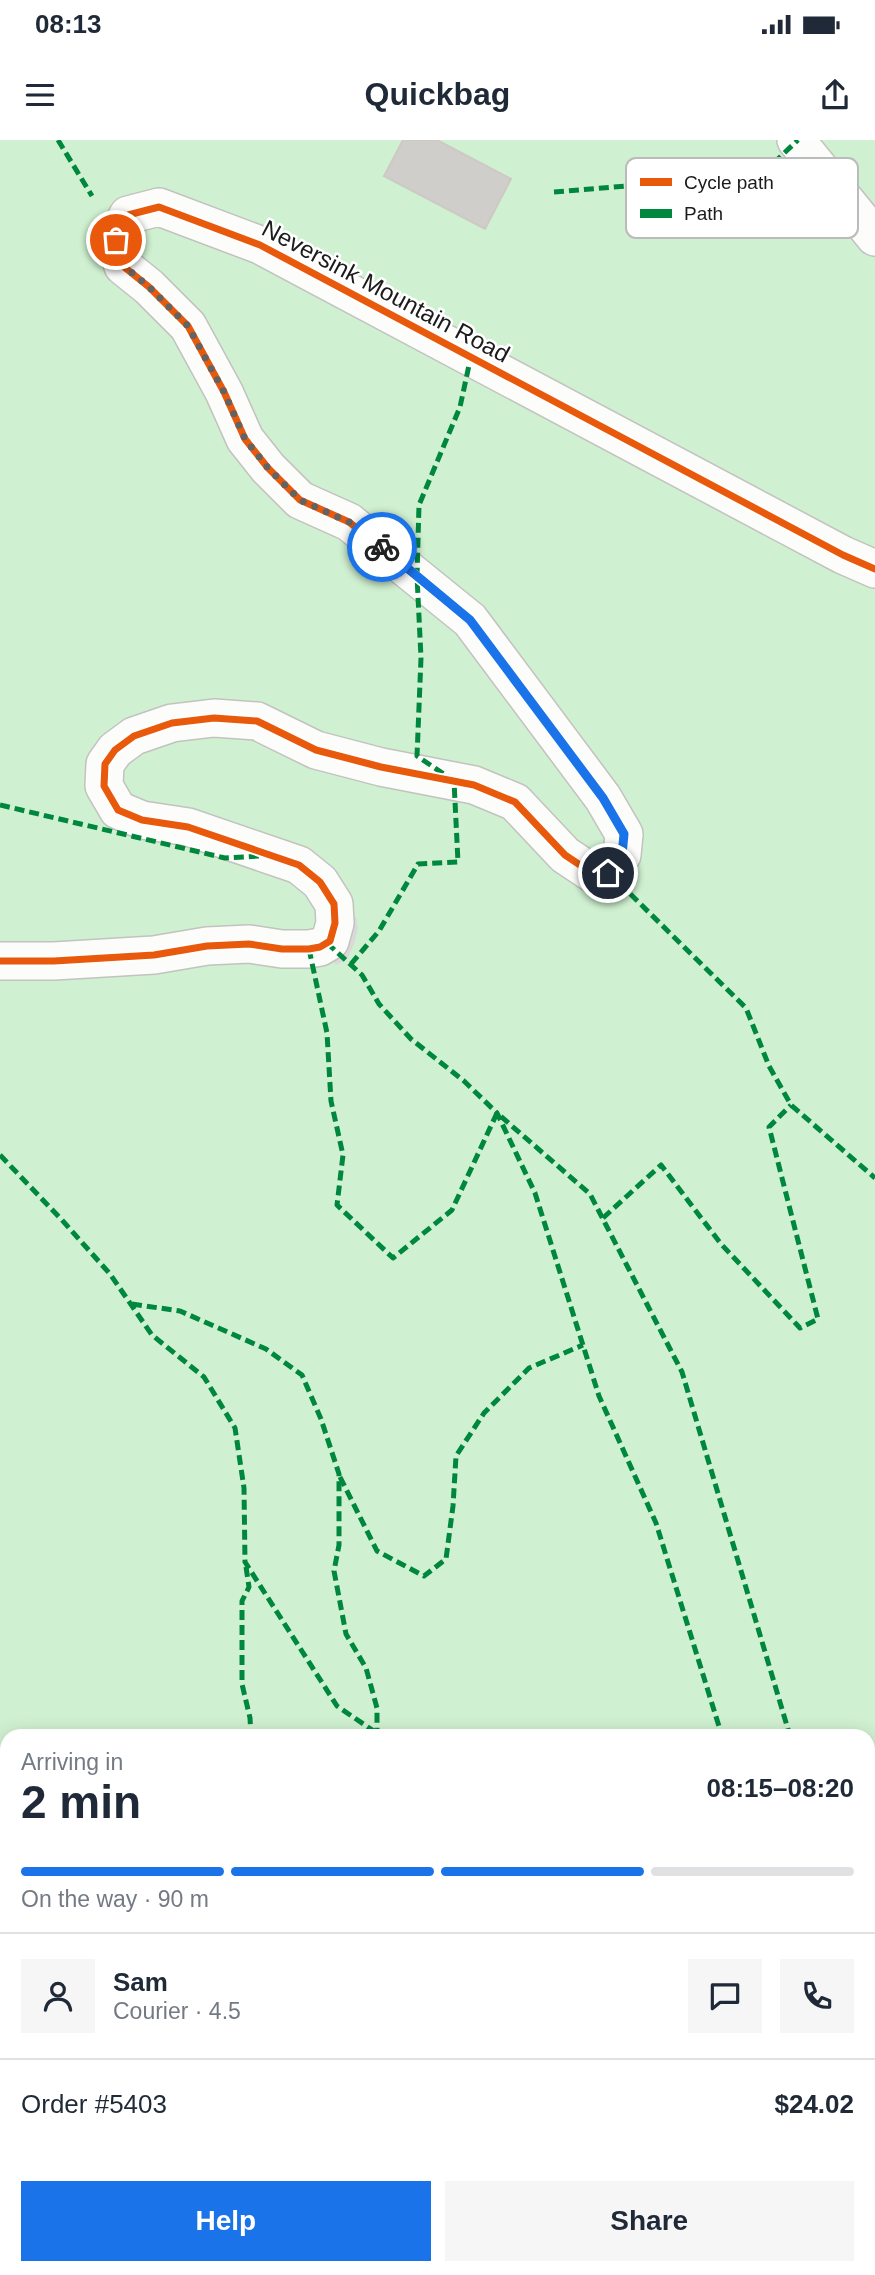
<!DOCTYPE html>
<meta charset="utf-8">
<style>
body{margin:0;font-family:Arial,sans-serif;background:#f6f6f7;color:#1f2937;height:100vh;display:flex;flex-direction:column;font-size:26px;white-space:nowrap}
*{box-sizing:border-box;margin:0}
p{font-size:23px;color:#747a83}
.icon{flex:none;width:38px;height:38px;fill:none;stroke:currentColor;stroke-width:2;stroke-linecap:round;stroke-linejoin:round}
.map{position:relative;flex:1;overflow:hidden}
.side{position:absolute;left:0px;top:1589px;width:875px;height:546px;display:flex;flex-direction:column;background:#fff;border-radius:21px 21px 0 0;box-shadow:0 4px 18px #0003}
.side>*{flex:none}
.pin{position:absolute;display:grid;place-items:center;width:60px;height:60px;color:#fff;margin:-30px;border:4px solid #fff;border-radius:50%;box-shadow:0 2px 7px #0007}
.courier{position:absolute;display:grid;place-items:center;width:70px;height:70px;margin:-35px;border:5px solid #1a73e8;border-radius:50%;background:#fff;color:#222;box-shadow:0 2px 9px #0007}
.overview em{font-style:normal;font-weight:600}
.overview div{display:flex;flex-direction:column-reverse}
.overview{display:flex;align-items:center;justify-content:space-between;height:119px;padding:0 21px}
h1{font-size:46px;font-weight:600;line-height:52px}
.bar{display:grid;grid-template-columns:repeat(4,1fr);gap:10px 7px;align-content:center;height:84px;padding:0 21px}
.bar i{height:9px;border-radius:5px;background:#e0e1e3}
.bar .active{background:#1a73e8}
.bar p{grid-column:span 4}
.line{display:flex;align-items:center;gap:18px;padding:0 21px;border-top:2px solid #e0e1e3}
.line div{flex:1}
.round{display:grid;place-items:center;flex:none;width:74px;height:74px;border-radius:0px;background:#f6f6f7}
.action{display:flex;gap:14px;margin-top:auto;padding:14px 21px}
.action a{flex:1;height:80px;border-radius:0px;background:#1a73e8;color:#fff;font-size:28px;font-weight:600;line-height:80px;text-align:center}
.action a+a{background:#f6f6f7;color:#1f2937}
.status{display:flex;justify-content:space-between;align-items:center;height:49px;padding:0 35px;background:#fff;direction:ltr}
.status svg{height:19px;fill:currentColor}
header{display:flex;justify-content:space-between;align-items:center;height:91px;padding:0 21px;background:#fff;font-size:32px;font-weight:600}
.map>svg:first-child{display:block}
</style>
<div class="status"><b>08:13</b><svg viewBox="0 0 49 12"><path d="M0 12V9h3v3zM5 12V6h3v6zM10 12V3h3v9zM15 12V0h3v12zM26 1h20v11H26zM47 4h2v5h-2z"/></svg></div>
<header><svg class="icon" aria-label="menu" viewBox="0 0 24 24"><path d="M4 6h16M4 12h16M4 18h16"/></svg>Quickbag<svg class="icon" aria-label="share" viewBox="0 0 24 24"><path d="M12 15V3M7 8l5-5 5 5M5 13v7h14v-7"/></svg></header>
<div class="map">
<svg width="875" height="2135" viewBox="0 0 875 2135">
<rect width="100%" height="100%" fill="#eae8e3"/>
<path fill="#d0f1d1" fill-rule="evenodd" d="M0,0h875v2135h-875zM7,1596h861v532h-861z"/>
<path fill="#dad9d7" d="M356,777l2,11 -3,13 -7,17 -12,7 -8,-14 12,-32z"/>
<path fill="#d0ceca" stroke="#cdc9c4" stroke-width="2" d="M403,0h34l74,39 -26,50 -101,-53z"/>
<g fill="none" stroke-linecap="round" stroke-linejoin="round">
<defs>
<g id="street">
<path d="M796,0l79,97"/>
<path d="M0,821h54l100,-6 53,-9 42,-2 33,5h27l11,-2 10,-6 5,-18 -1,-19 -14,-22 -21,-17 -111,-38 -46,-7 -24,-10 -14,-24 1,-22 10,-14 19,-14 38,-13 42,-5 43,3 59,29 65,17 93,18 41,17 50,53 27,18h17l13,-18 2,-21 -21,-36 -133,-178 -121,-98 -49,-22 -32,-32 -23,-29 -21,-47 -36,-66 -39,-39 -26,-21 -8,-26 13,-25 31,-8 101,38 583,310 32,14"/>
</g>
</defs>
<use href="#street" stroke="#c2c2bf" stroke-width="40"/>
<use href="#street" stroke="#fcfcfb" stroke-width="37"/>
<g stroke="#00873e" stroke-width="5" stroke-dasharray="10 5" stroke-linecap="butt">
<path d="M58,0l34,56"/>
<path d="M554,52l207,-17 37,-35"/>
<path d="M0,665l225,53 35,-2"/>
<path d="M609,733l137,135 23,58 22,39 84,73"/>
<path d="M327,803l35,32 17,29 32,35 53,42 33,32 38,80 64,203 57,127 66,213"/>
<path d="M309,809l18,84 4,68 12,54 -6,50 56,53 59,-48 45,-97 93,81 92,178 108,364"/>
<path d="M351,824l28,-33 39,-67 40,-2 -4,-81 -37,-25 4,-98 -4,-82 2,-71 41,-98 11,-51"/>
<path d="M0,1015l62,65 48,54 42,61 52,42 31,51 9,60 1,74 92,144 44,30"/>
<path d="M603,1078l58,-53 60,79 79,84 18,-9 -49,-192 22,-22"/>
<path d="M132,1164l48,7 86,38 36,26 19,44 18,55v71l-5,26 12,63 20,34 11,40v28"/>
<path d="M340,1337l37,74 47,25 22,-17 7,-53 3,-50 28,-43 45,-45 54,-23"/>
<path d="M246,1427l3,20 -7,14v83l8,34 1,18"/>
<path d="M868,1769l7,10"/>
<path d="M868,1861l7,31"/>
<path d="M178,2128v7"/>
<path d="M332,2128l1,7"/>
<path d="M468,2128l1,7"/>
<path d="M536,2128l2,7"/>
<path d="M564,2128l2,7"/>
<path d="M671,2128l8,7"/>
<path d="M826,2128l1,7"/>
</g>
<defs>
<path id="cycleway" d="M0,821h54l100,-6 53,-9 42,-2 33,5h27l11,-2 10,-6 5,-18 -1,-19 -14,-22 -21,-17 -111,-38 -46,-7 -24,-10 -14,-24 1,-22 10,-14 19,-14 38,-13 42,-5 43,3 59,29 65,17 93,18 41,17 50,53 27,18h17l13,-18 2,-21 -21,-36 -133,-178 -121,-98 -49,-22 -32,-32 -23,-29 -21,-47 -36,-66 -39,-39 -26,-21 -8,-26 13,-25 31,-8 101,38 583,310 32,14"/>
</defs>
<use href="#cycleway" stroke="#fff" stroke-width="11"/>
<use href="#cycleway" stroke="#e8590c" stroke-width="7"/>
</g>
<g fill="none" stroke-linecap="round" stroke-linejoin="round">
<path stroke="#636361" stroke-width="7" stroke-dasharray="0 12.6" d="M116,100l7,25 26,22 39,39 36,66 21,47 23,29 32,32 49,22 33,25"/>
<path stroke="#1a73e8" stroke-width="9" d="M382,407l88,73 133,178 21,36 -2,21 -14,18"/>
</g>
<g text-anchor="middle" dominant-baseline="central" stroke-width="5" stroke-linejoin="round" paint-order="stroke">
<g font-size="24" fill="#1b1b1b" stroke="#fff">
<text transform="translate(386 151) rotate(28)">Neversink Mountain Road</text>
</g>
</g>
<rect x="626" y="18" width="232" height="80" rx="10" fill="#fff" stroke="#bbb" stroke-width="2"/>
<rect x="640" y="38" width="32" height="8" fill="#e8590c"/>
<rect x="640" y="69" width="32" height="9" fill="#00873e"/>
<g font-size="19" fill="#1b1b1b">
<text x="684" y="49">Cycle path</text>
<text x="684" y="80">Path</text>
</g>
</svg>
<div class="pin" style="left:116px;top:100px;background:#ea580c"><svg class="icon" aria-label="bag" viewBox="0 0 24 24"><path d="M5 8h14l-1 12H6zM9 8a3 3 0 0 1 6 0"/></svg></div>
<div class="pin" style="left:608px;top:733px;background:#1f2937"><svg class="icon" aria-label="home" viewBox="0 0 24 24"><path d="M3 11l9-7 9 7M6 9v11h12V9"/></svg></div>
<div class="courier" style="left:382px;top:407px"><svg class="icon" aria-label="bike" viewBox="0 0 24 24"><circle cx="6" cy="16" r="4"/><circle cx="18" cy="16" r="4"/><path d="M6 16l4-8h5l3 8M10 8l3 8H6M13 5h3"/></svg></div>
<section class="side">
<div class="overview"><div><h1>2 min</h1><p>Arriving in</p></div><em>08:15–08:20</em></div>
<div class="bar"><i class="active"></i><i class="active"></i><i class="active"></i><i></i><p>On the way · 90 m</p></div>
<div class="line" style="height:126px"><a class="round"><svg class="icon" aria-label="person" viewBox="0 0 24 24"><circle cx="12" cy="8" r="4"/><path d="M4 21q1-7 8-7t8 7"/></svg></a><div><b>Sam</b><p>Courier · 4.5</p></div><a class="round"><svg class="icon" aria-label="chat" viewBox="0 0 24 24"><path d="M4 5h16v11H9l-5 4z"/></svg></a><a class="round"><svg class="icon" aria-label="phone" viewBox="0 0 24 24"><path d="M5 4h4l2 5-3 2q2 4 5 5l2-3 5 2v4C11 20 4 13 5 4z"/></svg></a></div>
<div class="line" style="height:91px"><div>Order #5403</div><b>$24.02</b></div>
<div class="action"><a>Help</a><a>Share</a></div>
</section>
</div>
